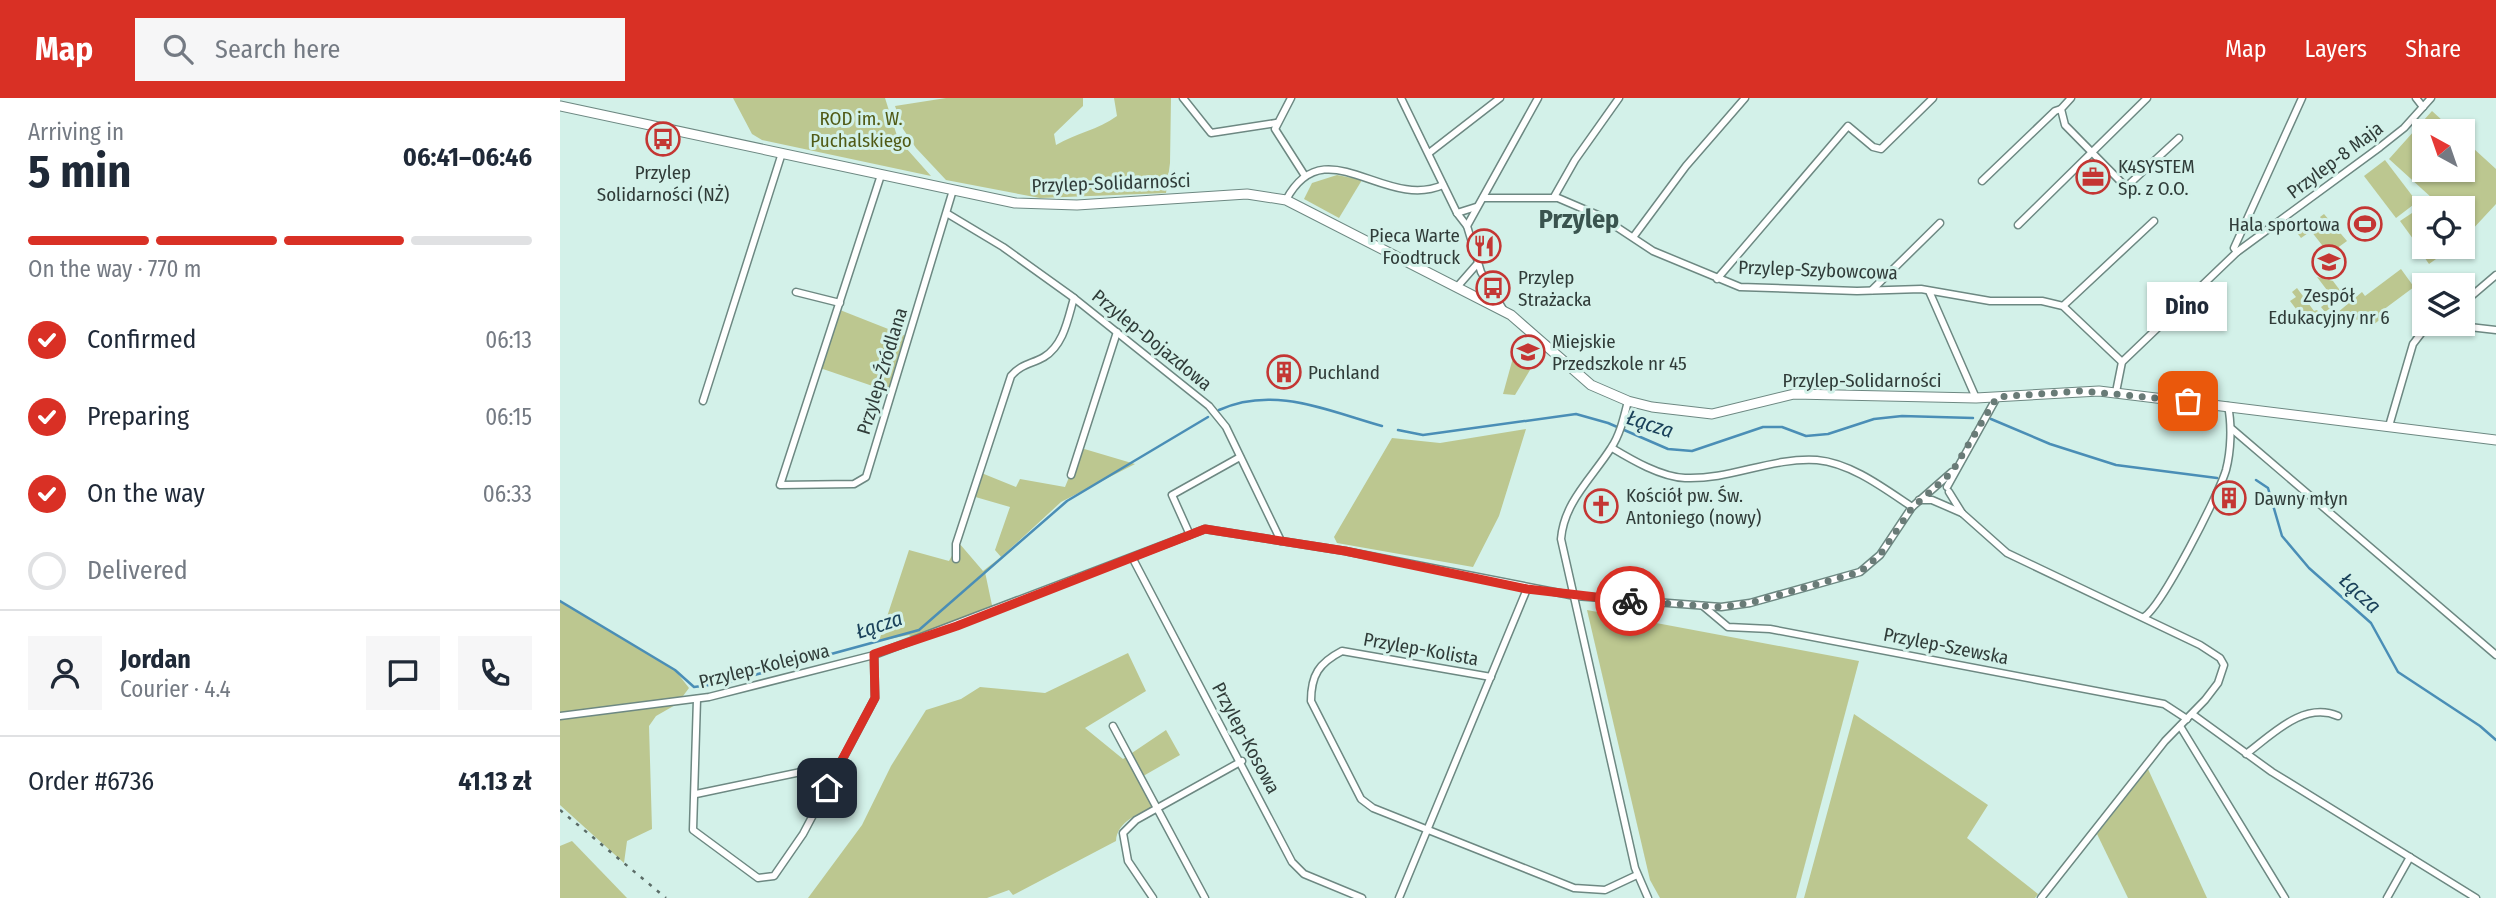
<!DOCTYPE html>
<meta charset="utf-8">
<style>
body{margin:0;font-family:"Fira Sans Condensed",sans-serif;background:#f6f6f7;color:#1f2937;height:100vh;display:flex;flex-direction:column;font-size:26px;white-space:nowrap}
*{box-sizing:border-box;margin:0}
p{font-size:23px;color:#747a83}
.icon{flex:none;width:38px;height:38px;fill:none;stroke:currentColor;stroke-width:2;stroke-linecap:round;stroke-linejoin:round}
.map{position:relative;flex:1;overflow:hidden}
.side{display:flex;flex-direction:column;background:#fff;width:560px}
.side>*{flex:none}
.needle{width:46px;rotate:320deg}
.controls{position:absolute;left:1852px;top:21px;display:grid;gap:14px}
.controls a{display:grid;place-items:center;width:63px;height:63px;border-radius:0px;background:#fff;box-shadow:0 2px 5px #0004;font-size:35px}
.pin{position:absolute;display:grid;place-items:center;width:60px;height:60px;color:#fff;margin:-30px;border-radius:14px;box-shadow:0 4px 10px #0006}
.courier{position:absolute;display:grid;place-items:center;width:70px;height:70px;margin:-35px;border:5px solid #d93025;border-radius:50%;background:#fff;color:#222;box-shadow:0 2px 9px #0007}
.bubble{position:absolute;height:49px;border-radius:0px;background:#fff;box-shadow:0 2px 5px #0004;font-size:23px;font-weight:700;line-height:49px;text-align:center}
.summary em{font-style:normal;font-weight:700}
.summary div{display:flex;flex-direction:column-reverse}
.summary{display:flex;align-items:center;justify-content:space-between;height:119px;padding:0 28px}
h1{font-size:46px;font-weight:700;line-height:52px}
.bar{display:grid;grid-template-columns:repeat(4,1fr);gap:10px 7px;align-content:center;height:84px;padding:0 28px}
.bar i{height:9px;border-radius:5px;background:#e0e1e3}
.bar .selected{background:#d93025}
.bar p{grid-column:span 4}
.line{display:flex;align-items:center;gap:18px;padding:0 28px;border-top:2px solid #e0e1e3}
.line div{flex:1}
.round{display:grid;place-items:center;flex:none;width:74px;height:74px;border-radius:0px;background:#f6f6f7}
ol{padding:0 28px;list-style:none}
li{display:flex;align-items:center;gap:21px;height:77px}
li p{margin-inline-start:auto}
li .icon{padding:7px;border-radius:50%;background:#d93025;color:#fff;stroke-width:4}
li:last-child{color:#747a83}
li i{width:38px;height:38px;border:4px solid #e0e1e3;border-radius:50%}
header{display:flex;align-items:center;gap:42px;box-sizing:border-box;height:98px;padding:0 35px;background:#d93025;color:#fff}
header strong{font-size:33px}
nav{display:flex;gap:38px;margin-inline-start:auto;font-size:24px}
.search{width:490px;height:63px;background:#f6f6f7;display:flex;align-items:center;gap:18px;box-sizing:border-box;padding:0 24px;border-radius:0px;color:#747a83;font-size:26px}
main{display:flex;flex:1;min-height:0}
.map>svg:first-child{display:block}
</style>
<header>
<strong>Map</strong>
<div class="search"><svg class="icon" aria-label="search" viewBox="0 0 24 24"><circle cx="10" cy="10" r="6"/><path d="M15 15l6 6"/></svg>Search here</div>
<nav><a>Map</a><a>Layers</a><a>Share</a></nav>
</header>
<main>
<section class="side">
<div class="summary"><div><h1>5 min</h1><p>Arriving in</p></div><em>06:41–06:46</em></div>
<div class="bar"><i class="selected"></i><i class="selected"></i><i class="selected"></i><i></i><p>On the way · 770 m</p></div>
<ol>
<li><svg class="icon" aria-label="check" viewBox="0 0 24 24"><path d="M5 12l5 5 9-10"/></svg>Confirmed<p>06:13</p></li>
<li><svg class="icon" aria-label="check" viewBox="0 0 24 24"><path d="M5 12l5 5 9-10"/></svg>Preparing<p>06:15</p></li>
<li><svg class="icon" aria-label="check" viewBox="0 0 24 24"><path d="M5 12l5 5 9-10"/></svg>On the way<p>06:33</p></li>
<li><i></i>Delivered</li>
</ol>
<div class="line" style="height:126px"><a class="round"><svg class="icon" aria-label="person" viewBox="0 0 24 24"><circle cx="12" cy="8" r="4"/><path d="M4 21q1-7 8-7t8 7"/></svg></a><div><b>Jordan</b><p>Courier · 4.4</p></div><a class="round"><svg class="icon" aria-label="chat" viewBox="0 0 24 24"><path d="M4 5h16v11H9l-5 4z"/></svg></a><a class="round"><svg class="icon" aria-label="phone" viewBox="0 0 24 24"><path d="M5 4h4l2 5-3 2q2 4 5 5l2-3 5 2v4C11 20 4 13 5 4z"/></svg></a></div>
<div class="line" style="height:91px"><div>Order #6736</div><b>41.13 zł</b></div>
</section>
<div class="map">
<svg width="1936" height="800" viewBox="0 0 1936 800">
<rect width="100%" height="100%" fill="#d3f1e9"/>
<g fill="#bcc790">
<path d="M173,0h152l13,41 33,37 -169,-36 -10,-6z"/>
<path d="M386,0h137v8l-29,28 2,11c20,-12 42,-15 61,-29l-3,-18h57l-1,65 -4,30 -126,5 -94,-18 -30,-32 -13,-19 -8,-23z"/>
<path d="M1872,13l22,20h-30v39h38v-32l34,31v35l-26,28 -8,-6v-18h-19l-54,-49z"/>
<path d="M1825,62l32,42 -21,16 -32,-42z"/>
<path d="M777,77l25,5 -23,38 -35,-19 8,-16z"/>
<path d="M1852,115l12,16v8l-8,6 -16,-22z"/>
<path d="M1764,116l23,27 -18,13 -18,-23 -10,7 -3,-4 13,-11 4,4 8,-6 -3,-4z"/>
<path d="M1864,146v3h29l-24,17 -11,-16z"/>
<path d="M1841,171l13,18 -35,26 3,5 -9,7 -36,-12 25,-21 3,4z"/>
<path d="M1757,179l16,4 12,16 -20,15 -4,-5 12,-9z"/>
<path d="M1737,190l17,23 3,-1 4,5 -9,5 -9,-2 -13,-17 6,-4 -4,-5z"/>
<path d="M280,212l71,28 -18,55 -73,-25z"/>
<path d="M965,243l14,14 -24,40 -12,-1 13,-47z"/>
<path d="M966,331l-27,87 -26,51 -136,-24 -3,-6 58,-99 48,5z"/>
<path d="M521,350l54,16 -74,38 -76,70 8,38 -78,29 -6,-4 -30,6 30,-91 40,11 10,-18 24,28 18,-14 -6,-7 15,-43 -38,-11 7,-24 37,15 4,-8 45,8z"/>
<path d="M0,503l115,69 14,18 -12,16 -21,12 -7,10 3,103 -25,12 -3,22 -64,-58z"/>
<path d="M1027,512l272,51 -63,237h-136l-10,-18z"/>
<path d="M568,555l18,38 -61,37 38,31 43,-29 14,25 -42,24 17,27c-16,8 -38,15 -39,35l-103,54 -4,-5 -22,8h-179l54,-73 29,-59 35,-56 35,-11 19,-12 65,6z"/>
<path d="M1294,616l134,91 -21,33 71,56 -3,4h-231z"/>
<path d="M1588,671l59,129h-79l-31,-64z"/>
<path d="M12,743l55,57h-67v-52z"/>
</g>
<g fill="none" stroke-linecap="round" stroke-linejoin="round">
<g stroke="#4a8eb6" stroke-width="2.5">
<path d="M659,312c54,-25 109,1 163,16"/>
<path d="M1431,321l59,25 66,21 101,13"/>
<path d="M838,332l25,5 153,-21 32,9 60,26 24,2 71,-24h19l24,9 22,-2 46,-15 28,-3 71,2"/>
<path d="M1696,382l12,8 14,48 27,32 62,55 27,49 82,54 16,14"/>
<path d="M0,503l115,69 19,17 31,-4 194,-53 148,-129 141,-84"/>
</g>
<defs>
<g id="minor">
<path d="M623,0l28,35 65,-10"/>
<path d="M731,0l-16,31 30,47"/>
<path d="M841,0l56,115 10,13 14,46 23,39"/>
<path d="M1511,0l-10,11 4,16 61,62 53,-49"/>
<path d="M1856,0l7,9"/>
<path d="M869,55l71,-55"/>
<path d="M321,77l-101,310 74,-1 12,-7 87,-287"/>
<path d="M1422,83l73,-70 6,-2"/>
<path d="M994,99l21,-37 44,-62"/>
<path d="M923,100h75l42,18 53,35 87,36 117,4 64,-2 69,12h52l21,5 59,56"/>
<path d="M726,102c39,-73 98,11 157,-15"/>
<path d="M897,115l19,-6"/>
<path d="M388,116l55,33 71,51 135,108 17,21 55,114"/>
<path d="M1458,127l129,-127"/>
<path d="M907,128l71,-128"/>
<path d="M1074,138l52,-70 59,-68"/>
<path d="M1677,154l-3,-4 68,-150"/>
<path d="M1157,181l131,-153 25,21 8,2 52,-51"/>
<path d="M897,189l21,-24"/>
<path d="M1312,192l68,-67"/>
<path d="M1369,193l47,107"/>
<path d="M236,194l44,11"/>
<path d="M1902,206l34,-29"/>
<path d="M1503,208l91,-85"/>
<path d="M1883,226l53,6"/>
<path d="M1556,294l6,-30 115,-110 143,-105 24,-19 27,-30"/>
<path d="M143,303l79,-248"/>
<path d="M1068,303c-4,16 -8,34 -17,47 -19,30 -47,54 -50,91l74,329 13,30"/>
<path d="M1829,328l24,-82 10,-13 19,-7"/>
<path d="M1672,331l264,226"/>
<path d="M1052,350c20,12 49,29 73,30 45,2 87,-21 132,-18 34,3 68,29 95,47"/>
<path d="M511,377l46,-143"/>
<path d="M1387,389l50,-90"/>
<path d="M1389,394l13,21 45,40 193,92 20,13 4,7 -6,18 -13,17 -40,41 -124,157"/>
<path d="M1359,402h13l30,13"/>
<path d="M630,437l-18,-40 68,-38"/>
<path d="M396,461v-15l55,-168c10,-12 21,-12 33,-19 20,-12 24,-39 30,-59"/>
<path d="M573,461l159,303 12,12 58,24"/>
<path d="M1143,508l25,21 42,2 394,75 23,15"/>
<path d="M1584,519c18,-11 75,-123 82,-147 5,-19 6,-45 2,-64"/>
<path d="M931,579l-149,-26c-23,12 -31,24 -31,50l50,98 12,9 201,80 31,2 32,-15"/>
<path d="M137,601l-4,131 65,48 16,-2 29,-42 72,-136 -1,-43"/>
<path d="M1632,616l80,58 204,126"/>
<path d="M0,618l149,-19 165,-42 331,-126 140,22 230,45 146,11 29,-4 110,-31 20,-17 32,-48 40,-35"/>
<path d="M553,628l92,172"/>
<path d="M1620,628l105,172"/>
<path d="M1686,656c26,-19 57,-53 92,-38"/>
<path d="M136,696l143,-30"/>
<path d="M593,800l-25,-37 -5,-28 13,-13 106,-59"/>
<path d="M839,800l128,-309"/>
<path d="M1827,800l23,-41"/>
</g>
<path id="secondary" d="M0,8l455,97 62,2 170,-11 39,6 225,115 80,70 37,16 24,6 60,7 82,-20 182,4 123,-7 397,49"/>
</defs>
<use href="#minor" stroke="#6d8882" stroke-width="9"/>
<use href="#secondary" stroke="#6d8882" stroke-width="11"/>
<use href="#minor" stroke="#fff" stroke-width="6"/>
<use href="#secondary" stroke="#fff" stroke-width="9"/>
<path stroke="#5b6c67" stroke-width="2.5" stroke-dasharray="3.5 7" stroke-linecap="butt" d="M0,712l106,88"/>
</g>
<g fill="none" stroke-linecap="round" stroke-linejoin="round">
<path stroke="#697b77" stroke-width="7" stroke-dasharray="0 12.6" d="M1070,503l91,6 29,-4 110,-31 20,-17 32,-47 40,-36 45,-75 84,-6 107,10"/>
<path stroke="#d93025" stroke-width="9" d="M267,690l48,-90 -1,-44 83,-28 248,-97 140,22 182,38 103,12"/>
</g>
<defs>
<symbol id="bus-ring" viewBox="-11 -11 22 22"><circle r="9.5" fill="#d3f1e9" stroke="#c43633" stroke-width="1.5"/><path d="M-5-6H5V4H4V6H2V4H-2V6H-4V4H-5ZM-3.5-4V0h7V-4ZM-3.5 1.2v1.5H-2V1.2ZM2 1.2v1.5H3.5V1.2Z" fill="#c43633"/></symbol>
<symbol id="office-ring" viewBox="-11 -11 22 22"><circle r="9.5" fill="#d3f1e9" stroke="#c43633" stroke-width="1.5"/><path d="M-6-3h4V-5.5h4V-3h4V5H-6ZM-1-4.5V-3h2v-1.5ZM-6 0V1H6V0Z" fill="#c43633"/></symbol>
<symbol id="stadium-ring" viewBox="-11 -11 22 22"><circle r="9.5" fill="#d3f1e9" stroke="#c43633" stroke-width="1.5"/><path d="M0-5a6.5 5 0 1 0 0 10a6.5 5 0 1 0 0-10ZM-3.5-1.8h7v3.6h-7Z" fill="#c43633"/></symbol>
<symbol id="restaurant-ring" viewBox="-11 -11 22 22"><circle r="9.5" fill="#d3f1e9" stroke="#c43633" stroke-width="1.5"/><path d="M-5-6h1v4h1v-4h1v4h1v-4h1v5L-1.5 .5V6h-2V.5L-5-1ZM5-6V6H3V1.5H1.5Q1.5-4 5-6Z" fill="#c43633"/></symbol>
<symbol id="school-ring" viewBox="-11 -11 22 22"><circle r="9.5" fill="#d3f1e9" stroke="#c43633" stroke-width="1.5"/><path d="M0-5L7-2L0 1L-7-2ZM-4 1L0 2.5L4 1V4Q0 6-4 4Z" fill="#c43633"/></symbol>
<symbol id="building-ring" viewBox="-11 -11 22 22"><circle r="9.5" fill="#d3f1e9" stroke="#c43633" stroke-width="1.5"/><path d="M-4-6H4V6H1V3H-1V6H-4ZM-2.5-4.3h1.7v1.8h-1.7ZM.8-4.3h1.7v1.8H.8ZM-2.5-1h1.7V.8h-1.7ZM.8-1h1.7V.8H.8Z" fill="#c43633"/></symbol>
<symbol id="church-ring" viewBox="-11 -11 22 22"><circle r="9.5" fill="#d3f1e9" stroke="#c43633" stroke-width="1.5"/><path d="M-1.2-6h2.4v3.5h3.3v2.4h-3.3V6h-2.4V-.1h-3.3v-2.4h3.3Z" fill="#c43633"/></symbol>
</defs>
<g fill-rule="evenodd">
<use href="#bus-ring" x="84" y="22" width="38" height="38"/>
<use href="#office-ring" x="1514" y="60" width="38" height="38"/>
<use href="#stadium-ring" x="1786" y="107" width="38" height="38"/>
<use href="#restaurant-ring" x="905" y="129" width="38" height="38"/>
<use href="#school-ring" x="1750" y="145" width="38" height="38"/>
<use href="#bus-ring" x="914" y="171" width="38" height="38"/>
<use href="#school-ring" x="949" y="235" width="38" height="38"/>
<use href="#building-ring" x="705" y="255" width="38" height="38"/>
<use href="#building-ring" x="1650" y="381" width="38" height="38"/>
<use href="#church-ring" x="1022" y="389" width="38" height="38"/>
</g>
<g text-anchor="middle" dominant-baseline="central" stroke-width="6" stroke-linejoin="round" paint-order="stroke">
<g font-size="19" fill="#505a15" stroke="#d3f1e9">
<text x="301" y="20">ROD im. W.<tspan x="301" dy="22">Puchalskiego</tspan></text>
</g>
<g font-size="19" fill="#303c39" stroke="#d3f1e9">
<text transform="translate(1775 62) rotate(-37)">Przylep-8 Maja</text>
<text transform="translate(551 85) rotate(-2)">Przylep-Solidarności</text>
<text transform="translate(1258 172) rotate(2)">Przylep-Szybowcowa</text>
<text transform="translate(592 242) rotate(39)">Przylep-Dojazdowa</text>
<text transform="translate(322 273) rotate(-73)">Przylep-Źródlana</text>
<text x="1302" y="282">Przylep-Solidarności</text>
<text transform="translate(1386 548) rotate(11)">Przylep-Szewska</text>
<text transform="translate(861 551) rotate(10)">Przylep-Kolista</text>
<text transform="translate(204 568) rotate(-14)">Przylep-Kolejowa</text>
<text transform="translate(686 640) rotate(62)">Przylep-Kosowa</text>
</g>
<g font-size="19" fill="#303c39" stroke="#d3f1e9" text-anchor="start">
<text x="1558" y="68">K4SYSTEM<tspan x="1558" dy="22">Sp. z O.O.</tspan></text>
<text x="103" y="74" text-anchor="middle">Przylep<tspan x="103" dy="22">Solidarności (NŻ)</tspan></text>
<text x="1780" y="126" text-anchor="end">Hala sportowa</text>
<text x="900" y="137" text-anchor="end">Pieca Warte<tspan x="900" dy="22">Foodtruck</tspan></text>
<text x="958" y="179">Przylep<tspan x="958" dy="22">Strażacka</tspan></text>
<text x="1769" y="197" text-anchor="middle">Zespół<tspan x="1769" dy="22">Edukacyjny nr 6</tspan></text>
<text x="992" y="243">Miejskie<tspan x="992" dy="22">Przedszkole nr 45</tspan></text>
<text x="748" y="274">Puchland</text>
<text x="1066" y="397">Kościół pw. Św.<tspan x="1066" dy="22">Antoniego (nowy)</tspan></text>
<text x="1694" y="400">Dawny młyn</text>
</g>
<g font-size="21" font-style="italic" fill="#1a415a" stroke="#d3f1e9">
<text transform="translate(1090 326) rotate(18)">Łącza</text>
<text transform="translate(1800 495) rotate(43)">Łącza</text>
<text transform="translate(319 527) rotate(-18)">Łącza</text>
</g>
<g font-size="26" font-weight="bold" fill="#3a544f" stroke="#d3f1e9">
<text x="1019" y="121">Przylep</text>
</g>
</g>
</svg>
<div class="controls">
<a><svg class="needle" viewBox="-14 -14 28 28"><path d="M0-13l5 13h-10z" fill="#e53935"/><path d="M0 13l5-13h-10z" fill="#747a83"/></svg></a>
<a><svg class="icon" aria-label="locate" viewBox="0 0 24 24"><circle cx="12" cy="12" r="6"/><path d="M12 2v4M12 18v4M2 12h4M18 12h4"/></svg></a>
<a><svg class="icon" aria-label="layers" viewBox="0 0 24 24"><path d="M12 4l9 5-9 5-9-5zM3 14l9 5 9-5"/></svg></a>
</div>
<div class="pin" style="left:1628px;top:303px;background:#ea580c"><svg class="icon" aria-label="bag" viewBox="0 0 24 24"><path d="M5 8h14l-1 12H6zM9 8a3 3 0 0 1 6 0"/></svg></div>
<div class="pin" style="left:267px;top:690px;background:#1f2937"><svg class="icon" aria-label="home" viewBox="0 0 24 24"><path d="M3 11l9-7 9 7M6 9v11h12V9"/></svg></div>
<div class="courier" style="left:1070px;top:503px"><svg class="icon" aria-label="bike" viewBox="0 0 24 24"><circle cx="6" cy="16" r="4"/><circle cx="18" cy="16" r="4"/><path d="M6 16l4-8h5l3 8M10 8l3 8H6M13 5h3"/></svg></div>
<div class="bubble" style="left:1587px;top:184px;width:80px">Dino</div>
</div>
</main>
